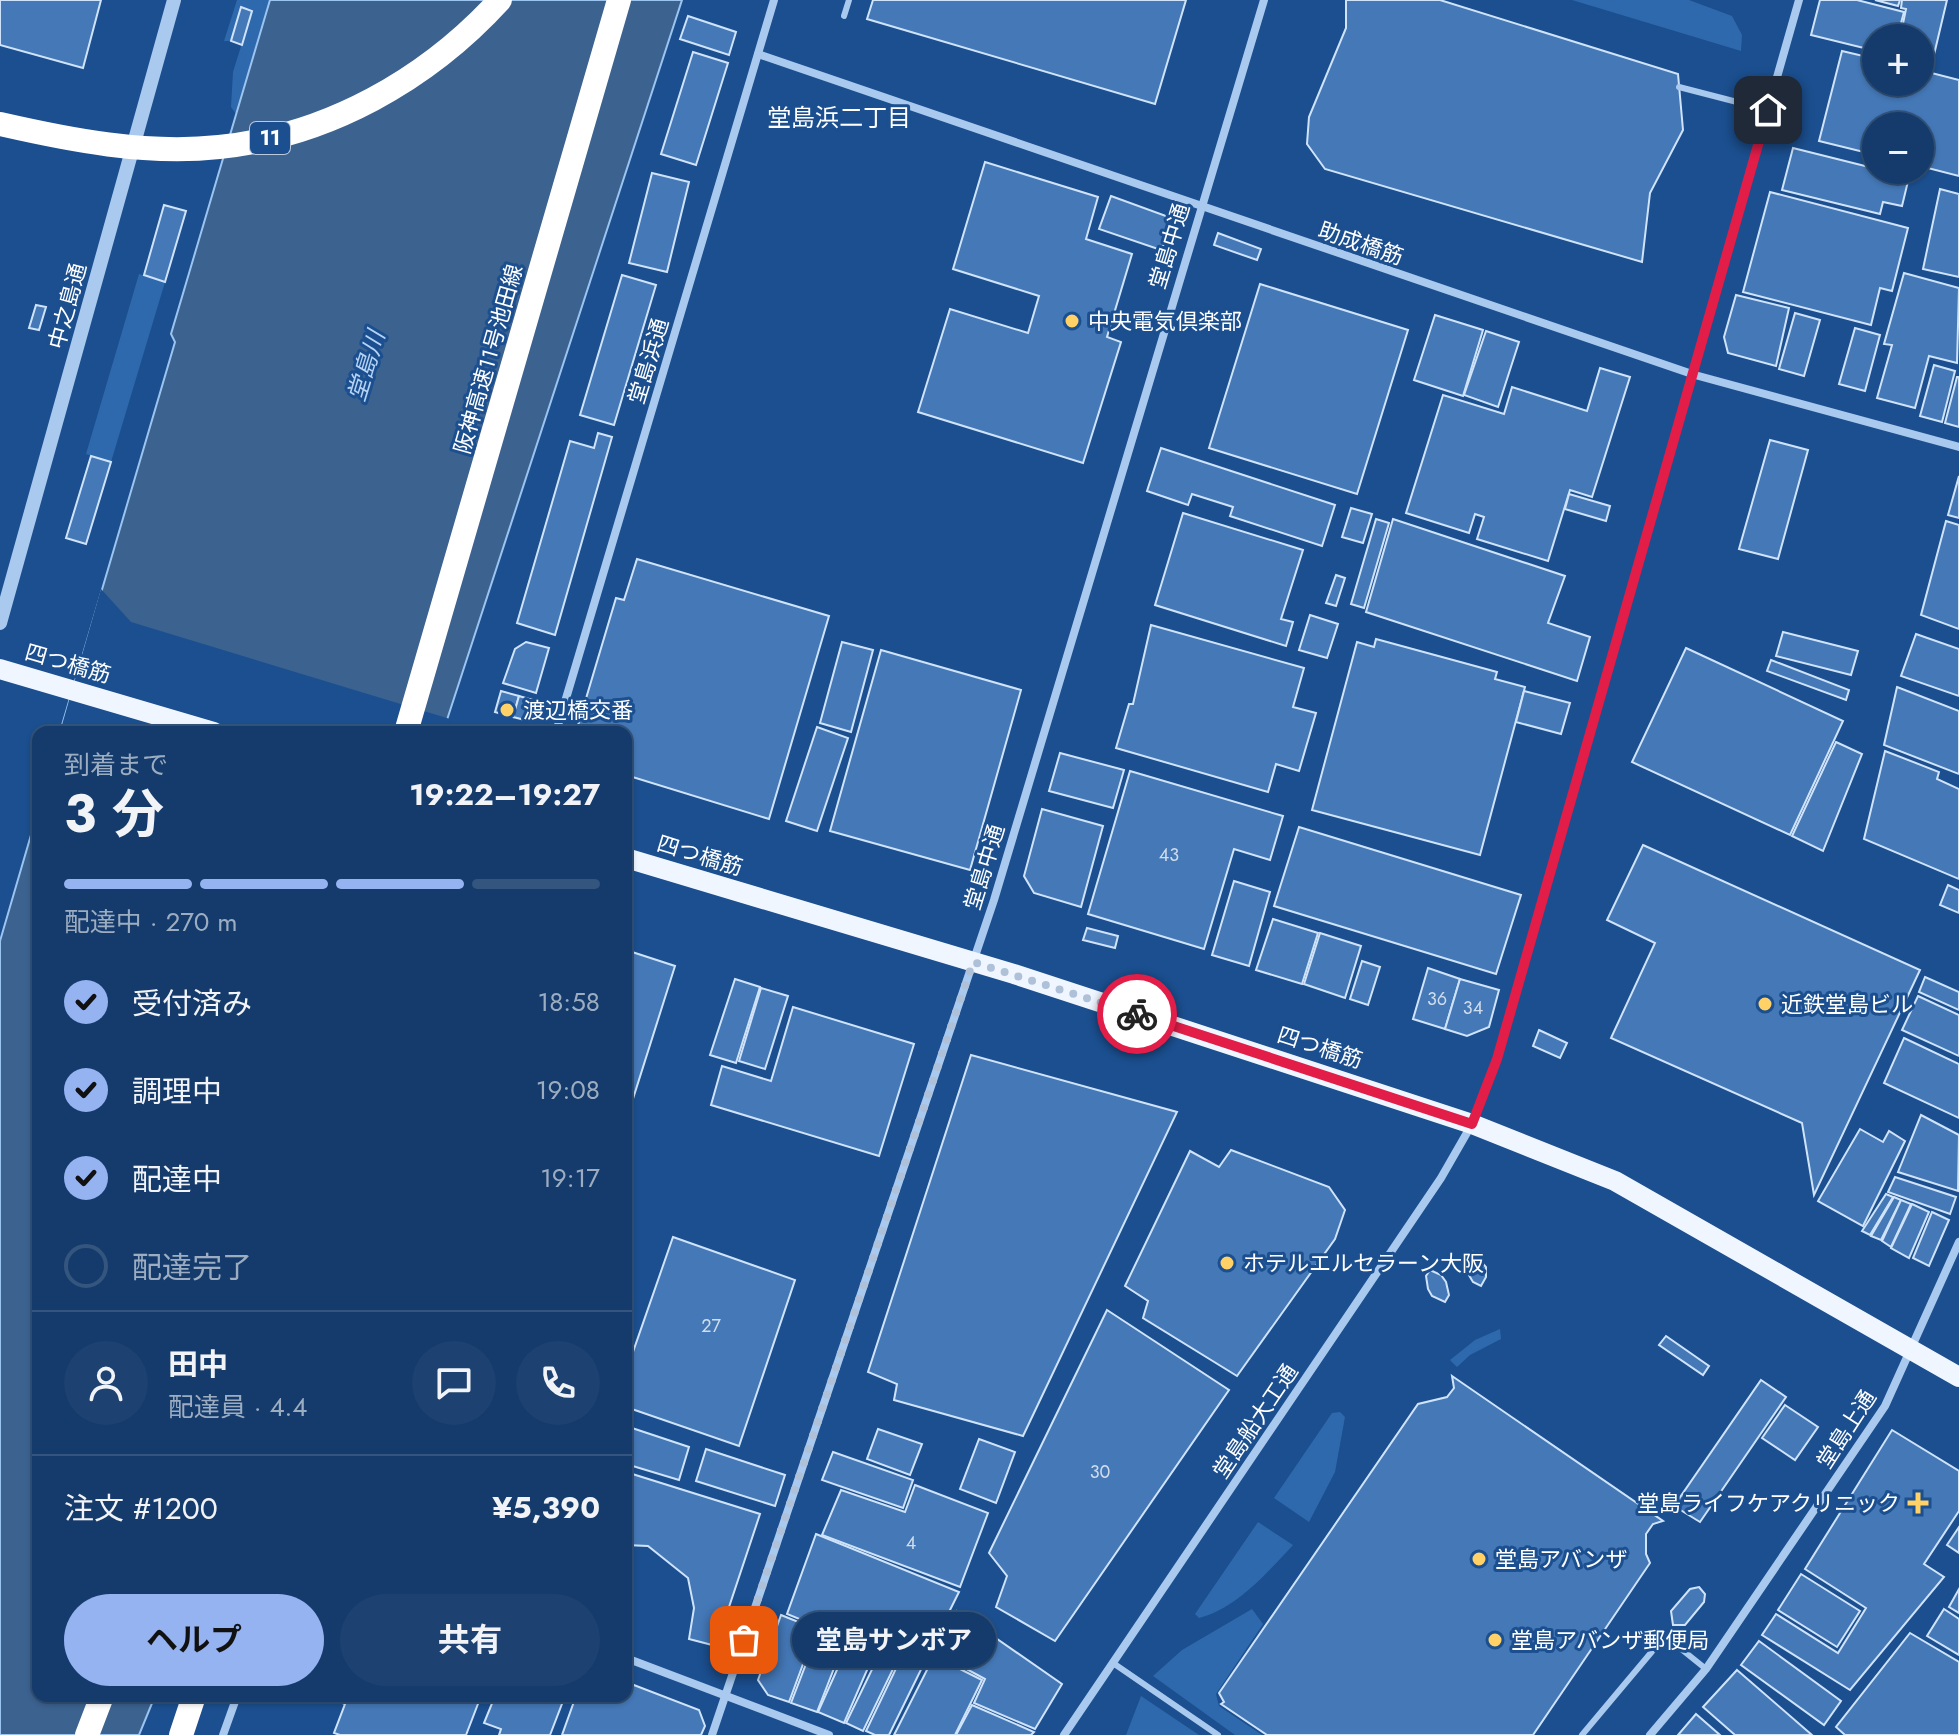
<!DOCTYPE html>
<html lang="ja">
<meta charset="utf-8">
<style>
body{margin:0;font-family:Jost,"Noto Sans JP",sans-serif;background:#1d4271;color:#f1f3f6;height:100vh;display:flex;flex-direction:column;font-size:30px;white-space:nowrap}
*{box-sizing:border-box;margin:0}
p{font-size:26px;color:#9dadc1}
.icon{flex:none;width:44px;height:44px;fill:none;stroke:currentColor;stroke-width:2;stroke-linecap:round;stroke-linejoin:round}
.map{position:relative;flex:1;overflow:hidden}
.drawer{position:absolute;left:32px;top:726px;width:600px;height:976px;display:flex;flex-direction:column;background:#143b6b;border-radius:16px;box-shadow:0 2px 6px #0004,0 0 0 2px #33557e}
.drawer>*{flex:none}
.buttons{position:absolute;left:1862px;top:24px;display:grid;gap:16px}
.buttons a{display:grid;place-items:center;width:72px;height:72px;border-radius:50%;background:#143b6b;box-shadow:0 2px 6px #0004,0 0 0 2px #33557e;font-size:40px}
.pin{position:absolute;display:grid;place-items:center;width:68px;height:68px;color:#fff;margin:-34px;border-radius:16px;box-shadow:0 4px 12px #0006}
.courier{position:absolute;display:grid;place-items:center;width:80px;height:80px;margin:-40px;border:6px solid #e11d48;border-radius:50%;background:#fff;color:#222;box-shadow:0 2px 10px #0007}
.bubble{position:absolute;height:56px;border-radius:28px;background:#143b6b;box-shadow:0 2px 6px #0004,0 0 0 2px #33557e;font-size:26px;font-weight:700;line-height:56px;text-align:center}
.headline em{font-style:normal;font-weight:700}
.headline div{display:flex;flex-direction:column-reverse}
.headline{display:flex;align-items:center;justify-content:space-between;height:136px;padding:0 32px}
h1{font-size:52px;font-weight:700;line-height:60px}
.bar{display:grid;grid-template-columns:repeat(4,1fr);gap:12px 8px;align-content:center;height:96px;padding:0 32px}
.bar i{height:10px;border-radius:6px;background:#33557e}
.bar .active{background:#95b2f1}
.bar p{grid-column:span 4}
.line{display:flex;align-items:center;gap:20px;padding:0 32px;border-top:2px solid #33557e}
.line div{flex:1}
.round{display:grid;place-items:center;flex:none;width:84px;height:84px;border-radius:42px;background:#1d4271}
ol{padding:0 32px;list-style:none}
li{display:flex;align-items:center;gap:24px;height:88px}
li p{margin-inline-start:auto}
li .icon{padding:8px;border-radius:50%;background:#95b2f1;color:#111;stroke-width:4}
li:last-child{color:#9dadc1}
li i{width:44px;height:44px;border:4px solid #33557e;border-radius:50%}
.action{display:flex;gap:16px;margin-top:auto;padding:16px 32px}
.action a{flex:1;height:92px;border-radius:48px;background:#95b2f1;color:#111;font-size:32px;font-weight:700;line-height:92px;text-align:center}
.action a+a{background:#1d4271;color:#f1f3f6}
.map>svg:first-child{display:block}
</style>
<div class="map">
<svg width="1959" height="1735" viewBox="0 0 1959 1735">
<rect width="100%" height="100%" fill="#1b4f8f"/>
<g fill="#2e69ad">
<path d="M237,0h33l-34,114 -5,-7 2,-35 19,-61 -11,-3 -10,33h-7z"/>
<path d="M1572,0h117l43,16 10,19 -1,16z"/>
<path d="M139,274l26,8 -54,180 -25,-8z"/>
<path d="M1500,1329l1,10 -31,16 -13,12 -7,-7 25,-20z"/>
<path d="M1340,1412l5,5 -10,55 -26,50 -35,-24 58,-85z"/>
<path d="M1258,1522l35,23c-25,27 -57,64 -94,73l-4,-4z"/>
<path d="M1252,1609l11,15 -47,70 3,12 43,29h-27l-82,-59 29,-26z"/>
<path d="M1141,1696l58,39h-73z"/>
</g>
<g fill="#3c6290" stroke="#9cc4f0" stroke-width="2">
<path d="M270,0h412l-239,732h-383l115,-390 -4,-8z"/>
<path d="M38,811v885h117l-16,39h-139v-794z"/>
</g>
<path fill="#1b4f8f" d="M101,589l30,33 319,97 -3,13h-387z"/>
<g fill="#4478b7" stroke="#cfe3fa" stroke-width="2">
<path d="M0,0h101l-18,68 -83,-23z"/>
<path d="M873,0h313l-31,104 -288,-85z"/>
<path d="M1346,0h94l238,74 5,56 -33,63 -8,69 -317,-93 -18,-25 2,-27 37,-89z"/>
<path d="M1820,0h37l47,12 -7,26h-21v13l-65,-16z"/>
<path d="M1875,0h25l-2,6z"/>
<path d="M1902,0h45l-14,59 -13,-3v-18h-20l6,-29 -5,-1z"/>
<path d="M241,7l11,4 -10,34 -11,-4z"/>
<path d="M688,16l48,16 -7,23 -49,-16z"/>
<path d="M1842,51l34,8v23h44v-12l39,10v96l-39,-10v-40h-44v29l-57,-14z"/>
<path d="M693,52l35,11 -32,102 -35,-11z"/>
<path d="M1793,148l116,29 -7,29 -19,-4 -3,12 -98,-24z"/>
<path d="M985,162l113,35 -12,42 46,15 -25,83 14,5 -38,121 -165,-51 32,-103 78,24 11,-37 -86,-27z"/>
<path d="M652,173l37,9 -22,90 -38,-9z"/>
<path d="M1940,189l19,5v83l-36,-8z"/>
<path d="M1770,192l138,36 -16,63 -12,-3 -9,37 -128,-33z"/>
<path d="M1111,196l55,20 5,13 -10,21 -62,-21z"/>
<path d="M164,205l22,6 -21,71 -21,-7z"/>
<path d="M1218,233l43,16 -4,11 -43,-15z"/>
<path d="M1904,273l55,15 -2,75 -28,-7 -14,52 -38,-10 15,-53 -8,-1z"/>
<path d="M622,275l34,10 -42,140 -34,-10z"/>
<path d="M1260,284l148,46 -51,164 -148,-46z"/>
<path d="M1736,295l53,13 -13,58 -48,-13 -4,-16z"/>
<path d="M36,305l10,2 -7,23 -10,-2z"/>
<path d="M1795,313l25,7 -16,56 -25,-7z"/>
<path d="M1435,315l48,15 -20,66 -49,-16z"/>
<path d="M1855,328l25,7 -15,56 -26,-7z"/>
<path d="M1486,331l33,11 -21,65 -34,-12z"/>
<path d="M1934,365l21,6 -13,51 -22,-6z"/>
<path d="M1600,368l30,9 -38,120 -22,-7 -22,71 -71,-22 7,-22 -9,-3 -6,19 -63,-20 37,-118 61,19 8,-27 75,24z"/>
<path d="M1957,377h2v50l-14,-4z"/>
<path d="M598,433l14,4 -57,198 -38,-12 53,-182 24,7z"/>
<path d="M1770,440l38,10 -30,109 -39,-10z"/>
<path d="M1161,448l174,57 -13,41 -92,-30 3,-9 -41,-13 -4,11 -41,-14z"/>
<path d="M91,456l20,6 -25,82 -20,-6z"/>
<path d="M1959,476v42l-11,-3z"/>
<path d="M1569,494l41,12 -4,15 -41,-12z"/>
<path d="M1351,508l21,6 -9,29 -21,-6z"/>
<path d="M1183,513l120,37 -22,69 12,3 -7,24 -131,-41z"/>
<path d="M1376,519l13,4 -25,85 -13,-4z"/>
<path d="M1393,519l172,57 -17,47 42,14 -13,44 -211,-69z"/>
<path d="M1946,521l13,4v104l-38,-14z"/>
<path d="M637,559l192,57 -60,203 -143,-44v-43h-50l40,-134 8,2z"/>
<path d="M1336,575l9,3 -9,28 -10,-3z"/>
<path d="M1310,615l28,9 -11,34 -28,-8z"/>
<path d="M1151,625l153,43 -11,39 23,6 -17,58 -23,-7 -8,28 -152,-44 13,-44h4z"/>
<path d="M1783,632l75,19 -7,24 -75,-19z"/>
<path d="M1916,634l43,15v47l-58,-20z"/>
<path d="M1376,639l121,33 -2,7 30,8 -45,168 -168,-45 45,-168 17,5z"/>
<path d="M526,642l23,6 -13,45 -33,-10 12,-34z"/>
<path d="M842,642l31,8 -22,82 -31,-9z"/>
<path d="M1686,648l157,73 -53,114 -158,-73z"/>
<path d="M881,650l140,40 -51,180 -140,-39z"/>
<path d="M1771,660l78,30 -3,10 -79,-29z"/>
<path d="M1897,687l62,24v63l-75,-29z"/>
<path d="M501,691l18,5 -6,21 -18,-5z"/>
<path d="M1524,691l46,12 -9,31 -45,-12z"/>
<path d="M519,696l17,5 -7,20 -16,-4z"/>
<path d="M817,727l31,11 -31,93 -31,-10z"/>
<path d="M1836,742l26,12 -39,97 -31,-15z"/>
<path d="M1885,751l54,21 -2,7 22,10v90l-95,-40z"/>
<path d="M1060,753l64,17 -11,38 -64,-17z"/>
<path d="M1130,771l153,45 -13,44 -36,-11 -30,100 -116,-35z"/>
<path d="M1042,809l61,17 -22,81 -47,-14 -10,-17z"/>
<path d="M1299,827l222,68 -25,79 -222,-68z"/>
<path d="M1643,845l277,125 -106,225 -12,-72 -191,-85 44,-95 -48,-23z"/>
<path d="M1234,881l36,11 -21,74 -37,-11z"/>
<path d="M1948,885l11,5v23l-19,-8z"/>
<path d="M1273,919l45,14 -16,51 -46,-14z"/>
<path d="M1087,928l31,8 -3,12 -32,-8z"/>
<path d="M1320,933l41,13 -16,52 -41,-14z"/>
<path d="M626,950l49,16 -44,139 -5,-1z"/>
<path d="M1362,961l18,6 -12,38 -18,-6z"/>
<path d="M1428,968l32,11 -15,50 -32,-10z"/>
<path d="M1925,977l34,15v18l-40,-18z"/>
<path d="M735,979l25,8 -24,76 -26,-8z"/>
<path d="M1460,979l39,11 -10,37 -22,9 -22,-7z"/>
<path d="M761,988l27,8 -23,73 -26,-8z"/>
<path d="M1918,996l41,19v41l-57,-26z"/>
<path d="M793,1007l121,37 -35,112 -168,-51 11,-39 49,15z"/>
<path d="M1539,1030l28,13 -7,15 -27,-12z"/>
<path d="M1904,1038l55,26v54l-75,-35z"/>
<path d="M971,1055l206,57 -154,324 -129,-36 3,-16 -29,-12z"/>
<path d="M1921,1115l38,20 -1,56 -60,-19z"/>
<path d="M1860,1129l23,13 6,-11 16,10 -42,85 -45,-25z"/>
<path d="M1231,1150l98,37 16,23 -10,29 -98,137 -94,-58 5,-17 -23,-15 65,-135 29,16z"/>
<path d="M1895,1177l61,20 -6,17 -62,-22z"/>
<path d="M1886,1194l7,3 -23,38 -8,-4z"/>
<path d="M1894,1197l7,3 -20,40 -10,-4z"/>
<path d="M1901,1200l10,4 -20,43 -9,-6z"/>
<path d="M1912,1204l17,8 -20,46 -18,-10z"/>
<path d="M1932,1212l17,8 -20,46 -16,-8z"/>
<path d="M673,1237l122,43 -56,166 -113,-39v-35z"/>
<path d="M1473,1252l13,15v10l-5,9 -8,-4 -6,-10 -1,-11z"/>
<path d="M1430,1270l11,5 5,7 3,13 -4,7 -13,-6 -4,-7 -2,-13z"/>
<path d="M1107,1310l122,80 -174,251 -59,-34 11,-31 -18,-23z"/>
<path d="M1666,1336l43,30 -6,9 -44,-30z"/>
<path d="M1452,1376l211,145 -10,3 -7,10v20l4,9 -117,172h-266l-46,-31 3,-2 -5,-9 199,-289 29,-7 7,-9z"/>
<path d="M1761,1380l25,17 -86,125 -26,-16z"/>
<path d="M1785,1405l33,22 -23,33 -33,-22z"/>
<path d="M626,1426l63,21 -10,33 -53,-16z"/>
<path d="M878,1429l44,15 -12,31 -43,-16z"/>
<path d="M1892,1430l67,41v40l-35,53 20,13 -94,113 -88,-55 14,-21 62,39 28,-45 -61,-39z"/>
<path d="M979,1439l36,13 -19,51 -36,-14z"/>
<path d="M706,1449l79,26 -10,31 -79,-25z"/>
<path d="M833,1452l80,28 -10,28 -81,-28z"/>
<path d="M626,1472l134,42 -44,132 -27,-7 5,-31 -6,-30 -40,-32 -22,-1z"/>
<path d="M915,1485l73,28 -28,74 -138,-52 19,-45 64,22z"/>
<path d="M1959,1527v26l-12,-8z"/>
<path d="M816,1534l143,58 -23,46 -42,-18 -16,31 -91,-37z"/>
<path d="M1801,1574l59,37 -23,36 -59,-37z"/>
<path d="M1699,1587l6,7 -1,8 -19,23h-12l-2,-14 19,-22z"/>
<path d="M1959,1589v24l-10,-6z"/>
<path d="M1944,1609l15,10v36l-32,-19z"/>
<path d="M957,1611l105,73 -27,45 -61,-26 11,-24 -50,-27z"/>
<path d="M781,1615l35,14 -27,73 -21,-7 -10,-15z"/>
<path d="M895,1622l17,8 -49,101 -17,-8z"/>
<path d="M819,1630l26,10 -28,72 -26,-9z"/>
<path d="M914,1631l21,10 -46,94h-14l-9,-4z"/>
<path d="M1910,1633l49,29v73h-114l-9,-8z"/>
<path d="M1759,1641l82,60 -17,24 -83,-60z"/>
<path d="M849,1643l25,11 -30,69 -26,-11z"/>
<path d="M934,1656l48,24 -27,55h-61z"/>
<path d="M1737,1670l75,65h-77l-32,-28z"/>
<path d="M626,1682l73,28 6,16 -4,9h-139l14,-39h50z"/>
<path d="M325,1696h156l-15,39h-126l-6,-2 11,-29z"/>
<path d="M495,1696h70l-15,39h-51l2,-6 -17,-6z"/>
<path d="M972,1705l62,27 -3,3h-75z"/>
<path d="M1696,1714l24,21h-42z"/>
</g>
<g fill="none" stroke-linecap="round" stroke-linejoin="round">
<g stroke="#a9c9ee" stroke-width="6">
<path d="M844,16l5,-16"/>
<path d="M1679,87l89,23"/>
<path d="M1113,1663l105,72"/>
<path d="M1582,1735l83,-99 41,33"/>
</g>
<g stroke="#a9c9ee" stroke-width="8">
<path d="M758,54l937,321 264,72"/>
<path d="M556,732l218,-732"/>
<path d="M626,1658l203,77"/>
<path d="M223,1735l14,-39"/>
<path d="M712,1735l282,-835 270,-900"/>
<path d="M1064,1735l377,-557 31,-54 25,-65 302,-1059"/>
<path d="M1650,1735l56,-66 179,-263 74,-164"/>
</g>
<path stroke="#a9c9ee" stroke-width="14" d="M0,623l174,-623"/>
<g stroke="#f0f6ff" stroke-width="20">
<path d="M0,669l214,63"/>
<path d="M626,858l388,116 458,150 143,57 344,196"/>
</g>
<g stroke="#fff" stroke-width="24">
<path d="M406,732l213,-732"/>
<path d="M87,1735l15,-39"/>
<path d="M181,1735l13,-39"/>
</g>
<path stroke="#fff" stroke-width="24" d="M0,124c70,16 146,31 219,23 108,-11 208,-67 281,-147"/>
</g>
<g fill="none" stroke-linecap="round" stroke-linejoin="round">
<path stroke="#afc1d8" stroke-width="8" stroke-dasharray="0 14.4" d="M744,1640l229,-678 164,52"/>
<path stroke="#e11d48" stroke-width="10" d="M1137,1014l335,110 25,-65 271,-949"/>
</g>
<g fill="#ffd166" stroke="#1b4f8f" stroke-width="3">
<circle cx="1072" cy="321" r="8"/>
<circle cx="507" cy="710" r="8"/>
<circle cx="1765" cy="1004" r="8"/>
<circle cx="1227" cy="1263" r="8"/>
<path d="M1914 1491h8v8h8v8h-8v8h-8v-8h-8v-8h8z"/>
<circle cx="1479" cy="1559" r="8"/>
<circle cx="1495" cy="1640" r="8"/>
</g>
<g text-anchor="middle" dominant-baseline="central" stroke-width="6" stroke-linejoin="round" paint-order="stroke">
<g font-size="18" fill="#d0dded">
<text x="1169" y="855">43</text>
<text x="1437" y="999">36</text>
<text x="1473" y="1008">34</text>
<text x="711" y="1326">27</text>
<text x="1100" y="1472">30</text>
<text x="911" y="1543">4</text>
</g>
<rect fill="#1b4f8f" stroke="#bbcadd" stroke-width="2" x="250" y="122" width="40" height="32" rx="6"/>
<g font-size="20" font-weight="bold" fill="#fff">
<text x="270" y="138">11</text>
</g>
<g font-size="22" fill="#fff" stroke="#1b4f8f">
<text transform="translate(1361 243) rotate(19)">助成橋筋</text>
<text transform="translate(1169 246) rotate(-73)">堂島中通</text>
<text transform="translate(67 306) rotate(-75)">中之島通</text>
<text transform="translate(488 359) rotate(-74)">阪神高速11号池田線</text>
<text transform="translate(648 361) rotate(-73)">堂島浜通</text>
<text transform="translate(68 663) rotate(16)">四つ橋筋</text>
<text transform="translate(700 855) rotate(17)">四つ橋筋</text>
<text transform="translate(984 867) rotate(-73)">堂島中通</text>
<text transform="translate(1320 1047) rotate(18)">四つ橋筋</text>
<text transform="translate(1255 1421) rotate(-56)">堂島船大工通</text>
<text transform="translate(1846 1429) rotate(-57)">堂島上通</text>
</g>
<g font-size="22" fill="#fff" stroke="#1b4f8f" text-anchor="start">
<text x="1088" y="321">中央電気倶楽部</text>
<text x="523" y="710">渡辺橋交番</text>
<text x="1781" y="1004">近鉄堂島ビル</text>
<text x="1243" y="1263">ホテルエルセラーン大阪</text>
<text x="1900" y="1503" text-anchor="end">堂島ライフケアクリニック</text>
<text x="1495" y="1559">堂島アバンザ</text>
<text x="1511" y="1640">堂島アバンザ郵便局</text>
</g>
<g font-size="24" fill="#fff" stroke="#1b4f8f">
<text x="839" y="117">堂島浜二丁目</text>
</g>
<g font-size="24" font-style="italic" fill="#b5d3f5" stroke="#1b4f8f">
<text transform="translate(366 366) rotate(-73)">堂島川</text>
</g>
</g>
</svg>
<div class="buttons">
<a>+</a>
<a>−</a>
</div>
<div class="pin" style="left:744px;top:1640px;background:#ea580c"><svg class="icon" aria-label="bag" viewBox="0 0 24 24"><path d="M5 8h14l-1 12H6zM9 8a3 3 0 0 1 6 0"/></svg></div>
<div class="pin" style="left:1768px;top:110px;background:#1f2937"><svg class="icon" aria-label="home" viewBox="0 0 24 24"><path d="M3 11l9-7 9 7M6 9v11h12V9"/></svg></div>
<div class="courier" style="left:1137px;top:1014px"><svg class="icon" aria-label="bike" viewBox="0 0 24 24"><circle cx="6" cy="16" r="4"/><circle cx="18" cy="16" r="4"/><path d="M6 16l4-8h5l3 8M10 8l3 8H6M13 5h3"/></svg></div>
<div class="bubble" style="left:792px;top:1612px;width:204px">堂島サンボア</div>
<section class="drawer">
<div class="headline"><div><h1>3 分</h1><p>到着まで</p></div><em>19:22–19:27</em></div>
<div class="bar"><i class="active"></i><i class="active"></i><i class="active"></i><i></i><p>配達中 · 270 m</p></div>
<ol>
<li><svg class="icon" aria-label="check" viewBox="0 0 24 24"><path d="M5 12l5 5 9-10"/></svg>受付済み<p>18:58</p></li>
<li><svg class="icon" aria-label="check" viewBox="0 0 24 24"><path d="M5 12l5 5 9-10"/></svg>調理中<p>19:08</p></li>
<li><svg class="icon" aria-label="check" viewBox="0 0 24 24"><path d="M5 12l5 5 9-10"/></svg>配達中<p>19:17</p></li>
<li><i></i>配達完了</li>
</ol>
<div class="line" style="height:144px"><a class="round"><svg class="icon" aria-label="person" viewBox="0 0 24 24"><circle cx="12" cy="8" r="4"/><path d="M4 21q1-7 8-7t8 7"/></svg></a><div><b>田中</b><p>配達員 · 4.4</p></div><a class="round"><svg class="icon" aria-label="chat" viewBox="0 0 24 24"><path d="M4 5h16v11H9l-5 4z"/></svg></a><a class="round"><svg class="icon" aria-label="phone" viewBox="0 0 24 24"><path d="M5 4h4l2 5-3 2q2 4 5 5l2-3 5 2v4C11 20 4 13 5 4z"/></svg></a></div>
<div class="line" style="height:104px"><div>注文 #1200</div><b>¥5,390</b></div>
<div class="action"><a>ヘルプ</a><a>共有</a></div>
</section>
</div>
